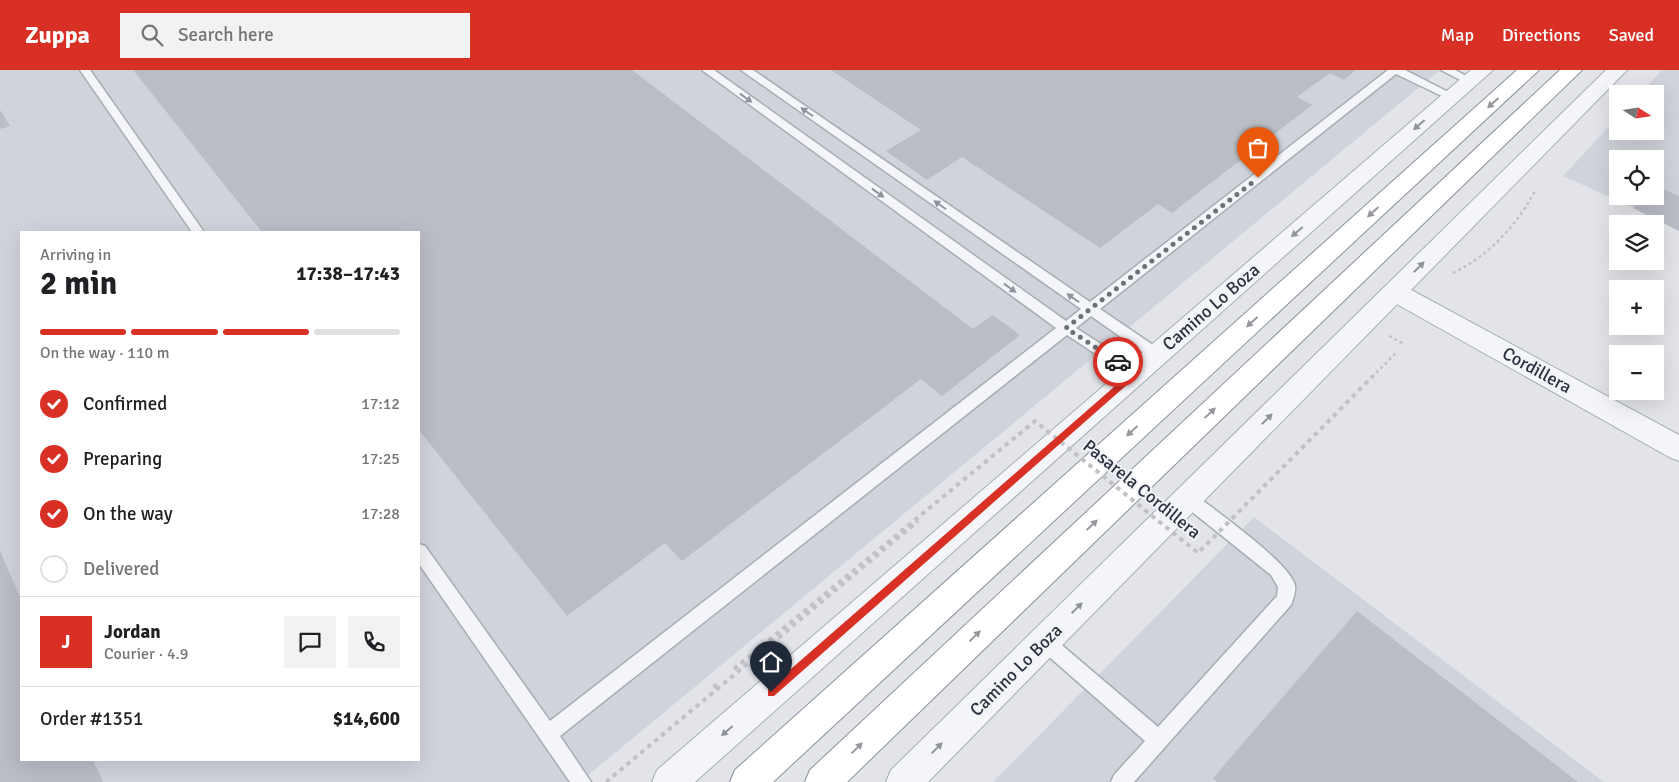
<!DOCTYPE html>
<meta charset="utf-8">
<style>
body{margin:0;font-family:Signika,sans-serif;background:#f2f2f2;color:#202124;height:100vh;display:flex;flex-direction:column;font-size:19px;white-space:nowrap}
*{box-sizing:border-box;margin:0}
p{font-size:16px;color:#757577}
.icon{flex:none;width:28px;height:28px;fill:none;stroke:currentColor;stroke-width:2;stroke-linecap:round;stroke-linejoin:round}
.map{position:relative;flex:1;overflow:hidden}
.sheet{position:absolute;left:20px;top:161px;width:400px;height:530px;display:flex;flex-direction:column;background:#fff;border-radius:0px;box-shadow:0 5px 20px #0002}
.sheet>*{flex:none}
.needle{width:32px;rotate:102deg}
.tools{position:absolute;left:1609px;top:15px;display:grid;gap:10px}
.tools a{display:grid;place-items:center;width:55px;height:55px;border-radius:0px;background:#fff;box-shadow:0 5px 20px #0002;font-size:25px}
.pin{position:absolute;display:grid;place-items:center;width:42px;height:42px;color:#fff;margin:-51px -21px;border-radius:50% 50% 50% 0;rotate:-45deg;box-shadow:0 0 5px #0007}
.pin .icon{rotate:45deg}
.courier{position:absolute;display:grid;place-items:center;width:50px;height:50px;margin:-25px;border:4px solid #d93025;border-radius:50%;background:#fff;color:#222;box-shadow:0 1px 6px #0007}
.summary em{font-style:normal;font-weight:700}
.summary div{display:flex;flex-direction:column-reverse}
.summary{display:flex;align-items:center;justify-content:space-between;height:85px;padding:0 20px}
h1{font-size:32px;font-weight:700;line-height:38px}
.bar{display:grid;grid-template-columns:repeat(4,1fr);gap:8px 5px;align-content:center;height:60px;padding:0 20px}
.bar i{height:6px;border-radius:4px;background:#e0e0e0}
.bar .current{background:#d93025}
.bar p{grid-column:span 4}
.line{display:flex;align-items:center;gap:12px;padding:0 20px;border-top:1px solid #e0e0e0}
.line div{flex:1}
.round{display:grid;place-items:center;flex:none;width:52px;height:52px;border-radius:0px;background:#f2f2f2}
ol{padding:0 20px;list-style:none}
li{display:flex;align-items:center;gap:15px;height:55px}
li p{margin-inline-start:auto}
li .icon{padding:5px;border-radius:50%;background:#d93025;color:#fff;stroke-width:4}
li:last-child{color:#757577}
li i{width:28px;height:28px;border:2px solid #e0e0e0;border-radius:50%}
header{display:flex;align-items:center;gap:30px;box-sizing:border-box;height:70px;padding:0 25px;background:#d93025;color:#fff}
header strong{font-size:24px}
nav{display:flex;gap:28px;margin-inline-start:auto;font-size:18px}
.search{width:350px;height:45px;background:#f2f2f2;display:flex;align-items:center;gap:12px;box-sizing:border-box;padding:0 18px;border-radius:0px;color:#757577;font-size:19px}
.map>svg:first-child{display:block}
</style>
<header>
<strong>Zuppa</strong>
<div class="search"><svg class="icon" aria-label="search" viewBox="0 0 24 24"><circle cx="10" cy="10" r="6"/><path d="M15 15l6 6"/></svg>Search here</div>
<nav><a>Map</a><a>Directions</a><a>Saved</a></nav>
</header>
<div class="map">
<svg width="1679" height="712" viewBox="0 0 1679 712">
<rect width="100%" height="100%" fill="#e2e4e9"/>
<g fill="#d0d3da" fill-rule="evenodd">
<path d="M0,0h1440l-860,712h-580zM21,162h398v528h-398z"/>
<path d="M1662,0h17v158l-116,-52 54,-58 1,13h37v-37h-15zM1618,89h37v37h-37z"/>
<path d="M1254,447l350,265h-611z"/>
</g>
<g fill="#babdc5">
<path d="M133,0h499l341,259 20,-14 27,20 -78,61 -21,-17 -239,182 -17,-18 -98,73 -148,-186v-198h-157z"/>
<path d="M831,0h525l-12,10 -14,-7 -33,24 15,8 -140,108 -14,-9 -58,44 -138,-91 -35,23 -41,-29 35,-21z"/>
<path d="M0,40l10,16 -10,3z"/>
<path d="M1655,115l24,11v35l-46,-23 10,-12h12z"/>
<path d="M0,481l21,48v161h72l10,22h-103z"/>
<path d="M1357,541l221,171h-361l-4,-4z"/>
</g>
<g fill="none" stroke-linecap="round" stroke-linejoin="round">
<defs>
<g id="service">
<path d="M80,0h10l114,162h-12z"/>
<path d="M702,0h12l352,251 15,-12 -340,-239h12l337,232 298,-232h17l53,27 -6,3 -4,-1 -52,-25 -296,235 62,42 2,4 -2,4 -5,1 -5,-1 -61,-43 -15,12 64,41 2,4 -2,4 -5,2 -5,-2 -63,-42 -507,401 31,46h-21l-151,-218v-20l6,2 125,175 506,-393z"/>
<path d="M1441,0h14l21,11 -2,2h-8z"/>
<path d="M1187,421l6,2c20,16 99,71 102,93 1,6 -2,14 -4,19l-157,177h-23l3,-7 31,-34 -107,-94 -3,-6 3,-6 6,-2 6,2 108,92 119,-131 1,-9 -7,-12 -90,-72 -2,-5 2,-5z"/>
</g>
<path id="minor" d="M1395,213l9,3 275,149v26l-10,-4 -283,-159 -3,-6 3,-6z"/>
<g id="tertiary">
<path d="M1471,0h22l-798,712h-43l5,-12z"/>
<path d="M1606,0h21l-699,712h-42l5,-12z"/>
</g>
<g id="motorway">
<path d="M1517,0h22l-766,712h-43l5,-12z"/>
<path d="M1560,0h22l-735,712h-42l5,-12z"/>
</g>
</defs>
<use href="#service" stroke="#a8abb3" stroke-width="3"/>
<use href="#minor" stroke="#a8abb3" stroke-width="2"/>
<use href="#tertiary" stroke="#a8abb3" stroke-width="2"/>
<use href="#motorway" stroke="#8b919e" stroke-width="2"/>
<g stroke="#c0c2c8" stroke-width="2.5" stroke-dasharray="3 3" stroke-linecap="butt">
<path d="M1453,203c36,-17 65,-49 83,-84"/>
<path d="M1389,266l15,8"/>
</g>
<g stroke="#c0c2c8" stroke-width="4" stroke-dasharray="4.5 4.5" stroke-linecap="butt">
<path d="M714,614l3,5"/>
<path d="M606,712l312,-261"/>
</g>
<use href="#service" fill="#f4f5f8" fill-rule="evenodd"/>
<use href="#minor" fill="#f4f5f8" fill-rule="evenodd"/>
<use href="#tertiary" fill="#f4f5f8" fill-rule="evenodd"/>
<use href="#motorway" fill="#fff" fill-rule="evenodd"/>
<path stroke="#c0c2c8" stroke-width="2.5" stroke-dasharray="3 3" stroke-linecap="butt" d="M1372,307l25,-25"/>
<path stroke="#c0c2c8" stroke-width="4" stroke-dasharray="4.5 4.5" stroke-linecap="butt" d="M734,599l301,-248 163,132 175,-177"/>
</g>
<defs><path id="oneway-solid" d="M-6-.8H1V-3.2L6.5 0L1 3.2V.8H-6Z" transform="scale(1.25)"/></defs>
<g fill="#90939c">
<use href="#oneway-solid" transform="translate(746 28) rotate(36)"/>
<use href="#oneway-solid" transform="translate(807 42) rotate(-145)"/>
<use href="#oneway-solid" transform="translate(1419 55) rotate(139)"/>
<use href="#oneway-solid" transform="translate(878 123) rotate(36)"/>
<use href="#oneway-solid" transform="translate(940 135) rotate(-145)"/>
<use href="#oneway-solid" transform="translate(1297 162) rotate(139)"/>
<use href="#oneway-solid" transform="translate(1419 197) rotate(-45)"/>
<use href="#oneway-solid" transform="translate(1010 218) rotate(36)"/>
<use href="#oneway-solid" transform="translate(1073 228) rotate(-145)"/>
<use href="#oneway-solid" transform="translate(1267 349) rotate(-45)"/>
<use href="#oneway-solid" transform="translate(1077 538) rotate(-45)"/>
<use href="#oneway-solid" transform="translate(727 661) rotate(139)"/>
<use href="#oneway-solid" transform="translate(937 678) rotate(-45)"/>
</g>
<g fill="#96989f">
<use href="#oneway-solid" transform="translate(1493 33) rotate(138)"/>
<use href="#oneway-solid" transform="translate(1373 142) rotate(138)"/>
<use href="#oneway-solid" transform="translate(1252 252) rotate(138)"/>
<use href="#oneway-solid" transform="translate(1210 343) rotate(-43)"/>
<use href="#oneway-solid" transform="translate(1132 361) rotate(138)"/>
<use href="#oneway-solid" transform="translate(1092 455) rotate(-43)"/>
<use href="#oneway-solid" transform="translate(975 566) rotate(-44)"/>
<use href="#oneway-solid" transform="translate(857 678) rotate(-44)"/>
</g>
<path fill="#d93025" d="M1118,289l20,12v4l-364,321h-6v-7l362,-316 -14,-9v-4z"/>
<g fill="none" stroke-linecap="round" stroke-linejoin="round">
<path stroke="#6c707a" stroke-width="5" stroke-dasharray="0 9" d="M1118,292l-52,-34 192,-150"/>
</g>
<g text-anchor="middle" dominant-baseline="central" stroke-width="4" stroke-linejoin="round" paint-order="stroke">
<g font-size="18" fill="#2c313f" stroke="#f1f3f6">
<text transform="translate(1211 237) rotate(-41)">Camino Lo Boza</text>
<text transform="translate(1537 300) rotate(29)">Cordillera</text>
<text transform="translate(1142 419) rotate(39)">Pasarela Cordillera</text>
<text transform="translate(1016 600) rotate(-45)">Camino Lo Boza</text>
</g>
</g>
</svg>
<div class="tools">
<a><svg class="needle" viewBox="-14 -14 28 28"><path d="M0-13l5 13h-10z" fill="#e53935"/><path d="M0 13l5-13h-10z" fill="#757577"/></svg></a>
<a><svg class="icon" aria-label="locate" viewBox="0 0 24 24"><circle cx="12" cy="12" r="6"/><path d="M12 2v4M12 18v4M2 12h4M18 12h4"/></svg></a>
<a><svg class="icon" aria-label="layers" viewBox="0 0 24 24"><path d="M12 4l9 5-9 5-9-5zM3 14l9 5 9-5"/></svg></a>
<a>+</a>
<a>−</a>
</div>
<div class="pin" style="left:1258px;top:108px;background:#ea580c"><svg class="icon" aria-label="bag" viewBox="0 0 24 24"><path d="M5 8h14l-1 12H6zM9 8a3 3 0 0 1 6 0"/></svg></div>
<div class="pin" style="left:771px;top:622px;background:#1f2937"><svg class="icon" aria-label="home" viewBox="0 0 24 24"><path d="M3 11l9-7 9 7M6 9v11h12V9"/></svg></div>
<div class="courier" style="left:1118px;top:292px"><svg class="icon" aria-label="car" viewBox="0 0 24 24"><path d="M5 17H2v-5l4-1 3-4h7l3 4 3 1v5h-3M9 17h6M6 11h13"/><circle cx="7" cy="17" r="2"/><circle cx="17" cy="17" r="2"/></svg></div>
<section class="sheet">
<div class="summary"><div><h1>2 min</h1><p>Arriving in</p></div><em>17:38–17:43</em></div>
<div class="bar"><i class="current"></i><i class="current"></i><i class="current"></i><i></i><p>On the way · 110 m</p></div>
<ol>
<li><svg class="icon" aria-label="check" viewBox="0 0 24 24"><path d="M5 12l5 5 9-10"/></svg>Confirmed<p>17:12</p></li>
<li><svg class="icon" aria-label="check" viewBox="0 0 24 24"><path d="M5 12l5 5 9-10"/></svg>Preparing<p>17:25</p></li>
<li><svg class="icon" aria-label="check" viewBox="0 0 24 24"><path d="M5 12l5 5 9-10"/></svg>On the way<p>17:28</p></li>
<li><i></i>Delivered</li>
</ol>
<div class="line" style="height:90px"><b class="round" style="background:#d93025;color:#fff">J</b><div><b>Jordan</b><p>Courier · 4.9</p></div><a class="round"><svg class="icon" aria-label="chat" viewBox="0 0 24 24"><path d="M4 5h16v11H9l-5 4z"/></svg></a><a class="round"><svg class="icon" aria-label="phone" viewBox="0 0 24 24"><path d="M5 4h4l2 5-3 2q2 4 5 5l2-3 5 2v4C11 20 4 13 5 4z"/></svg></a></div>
<div class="line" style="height:65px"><div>Order #1351</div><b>$14,600</b></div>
</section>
</div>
